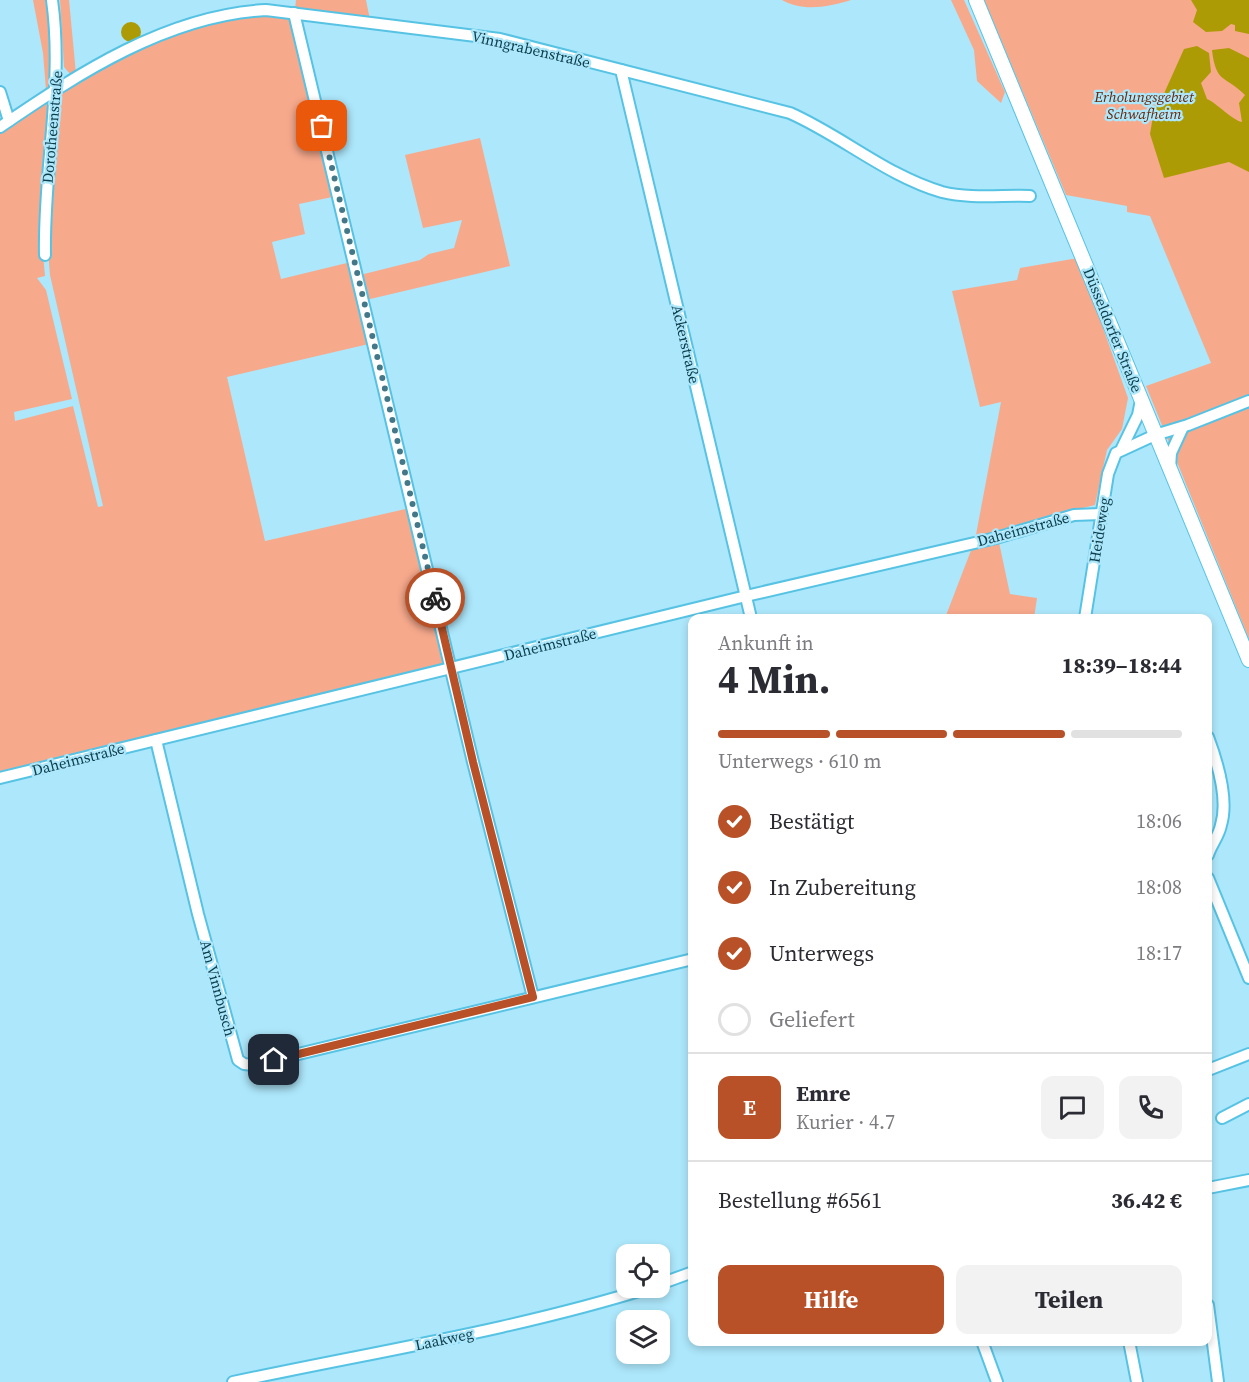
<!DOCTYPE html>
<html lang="de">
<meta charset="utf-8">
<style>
body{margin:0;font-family:"Source Serif 4",serif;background:#f2f2f3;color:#2b2b33;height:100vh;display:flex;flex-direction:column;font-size:22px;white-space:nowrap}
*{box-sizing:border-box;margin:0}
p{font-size:20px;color:#7c7c81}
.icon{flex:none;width:33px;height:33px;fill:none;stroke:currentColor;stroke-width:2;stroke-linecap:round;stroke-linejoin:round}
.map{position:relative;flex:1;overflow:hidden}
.side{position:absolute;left:688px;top:614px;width:524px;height:732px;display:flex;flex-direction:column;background:#fff;border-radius:12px;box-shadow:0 3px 9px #0003}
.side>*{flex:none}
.fabs{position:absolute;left:616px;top:1244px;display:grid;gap:12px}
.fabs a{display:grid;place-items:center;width:54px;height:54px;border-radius:12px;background:#fff;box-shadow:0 3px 9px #0003;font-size:30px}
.pin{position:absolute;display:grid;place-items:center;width:51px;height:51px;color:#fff;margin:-26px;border-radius:12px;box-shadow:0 3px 9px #0006}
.courier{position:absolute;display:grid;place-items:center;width:60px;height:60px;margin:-30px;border:4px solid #b85127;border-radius:50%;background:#fff;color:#222;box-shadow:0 2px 8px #0007}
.overview em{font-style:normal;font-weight:700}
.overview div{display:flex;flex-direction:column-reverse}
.overview{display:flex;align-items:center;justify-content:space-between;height:102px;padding:0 30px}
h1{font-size:39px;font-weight:700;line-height:45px}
.bar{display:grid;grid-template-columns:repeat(4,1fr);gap:9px 6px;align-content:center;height:72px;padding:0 30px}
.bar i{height:8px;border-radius:4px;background:#e1e1e2}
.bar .on{background:#b85127}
.bar p{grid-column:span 4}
.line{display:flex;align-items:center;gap:15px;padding:0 30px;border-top:2px solid #e1e1e2}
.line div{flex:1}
.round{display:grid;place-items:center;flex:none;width:63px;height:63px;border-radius:12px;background:#f2f2f3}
ol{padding:0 30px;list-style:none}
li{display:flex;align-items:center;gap:18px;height:66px}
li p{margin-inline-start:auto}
li .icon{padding:6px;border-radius:50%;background:#b85127;color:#fff;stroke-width:4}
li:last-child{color:#7c7c81}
li i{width:33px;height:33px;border:3px solid #e1e1e2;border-radius:50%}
.primary-button{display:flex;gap:12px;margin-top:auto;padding:12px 30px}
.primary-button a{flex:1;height:69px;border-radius:12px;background:#b85127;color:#fff;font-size:24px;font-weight:700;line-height:69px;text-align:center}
.primary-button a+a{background:#f2f2f3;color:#2b2b33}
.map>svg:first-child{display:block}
</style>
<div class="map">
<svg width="1249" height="1382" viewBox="0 0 1249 1382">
<rect width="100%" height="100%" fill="#ade7fb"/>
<g fill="#f7a98c">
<path d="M33,0h12c4,22 14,71 1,90l-3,-37z"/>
<path d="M60,0h9l7,74 -5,1 -7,-8z"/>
<path d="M296,0h70l4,20 -75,-10z"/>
<path d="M782,0h69c-22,7 -49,12 -69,0z"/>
<path d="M951,0h13l41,92 -4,11 -24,-22 -3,-31z"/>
<path d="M984,0h265v639l-103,-253 65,-23 -61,-147 -23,-4v-6l-61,-11z"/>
<path d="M237,14l51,1 5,5 44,176 -38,8 6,30 -33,8 9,37 70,-17 22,81 -146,34 38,164 145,-33 37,157 -447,109v-644l50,-34 -8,147 3,33 -8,2 9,12 26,109 -58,13 1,9 58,-15 25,101 5,-1 -53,-231 -2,-25 11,-158c54,-37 116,-60 178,-78z"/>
<path d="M480,138l30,128 -144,34 -6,-25 60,-15 9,-6 25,-6 8,-28 -39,8 -18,-73z"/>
<path d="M1078,258l50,140 -6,31 -15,21 -12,55 -49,12 -49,16 13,61 27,4 -3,20h-89l30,-78 26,-138 -21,5 -28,-116 65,-11 3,-12z"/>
</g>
<g fill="#ac9b04">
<path d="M1191,0h58v34l-14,-3v-6l-4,-1 -9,7 -16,1 -13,-10 4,-12z"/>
<circle cx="131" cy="32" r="10"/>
<path d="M1197,46l12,7 2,19 -10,11 6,16c11,5 25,21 35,23l-3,-19 6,-8c-20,-20 -29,-11 -33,-45l17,-2 20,10v114l-20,-10 -65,16 -14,-44 5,-30 7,-6 22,-49z"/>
</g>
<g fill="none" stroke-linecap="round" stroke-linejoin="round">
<defs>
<g id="minor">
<path d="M294,13l179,749 60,235"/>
<path d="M621,70l130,548"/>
<path d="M0,92l9,29"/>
<path d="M0,127c79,-54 168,-112 266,-117l234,29 290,74c52,23 97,63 152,79 28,7 59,3 88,4"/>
<path d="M45,255c-2,-85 19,-170 7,-255"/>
<path d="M1122,448l16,-33 3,-15"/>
<path d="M1170,468l1,-15 12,-26"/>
<path d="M1085,618l23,-144 8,-21 39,-18 33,-10 61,-24"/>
<path d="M1208,737c9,24 21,62 13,88 -2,11 -10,20 -13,30"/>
<path d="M156,740l42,174 40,146 6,4 9,1 440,-106"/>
<path d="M0,778l746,-182 250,-58 78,-23 27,-1"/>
<path d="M1208,878l41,100"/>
<path d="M1208,1070l41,-16"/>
<path d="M1222,1118l27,-14"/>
<path d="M1208,1188l41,-8"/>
<path d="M660,1284l33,-12"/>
<path d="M1208,1305l10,77"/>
<path d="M982,1341l15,41"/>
<path d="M1129,1341l8,41"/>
<path d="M233,1382c140,-30 282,-52 419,-95"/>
</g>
<path id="major" d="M976,0l273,660"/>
</defs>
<use href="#minor" stroke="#57c3e4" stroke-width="14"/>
<use href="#major" stroke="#57c3e4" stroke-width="16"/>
<use href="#minor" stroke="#fff" stroke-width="10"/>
<use href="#major" stroke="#fff" stroke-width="14"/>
</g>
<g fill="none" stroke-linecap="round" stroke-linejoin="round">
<path stroke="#447888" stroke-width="6" stroke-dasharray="0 10.8" d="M322,126l113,472"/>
<path stroke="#b85127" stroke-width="8" d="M274,1060l259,-63 -60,-235 -38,-164"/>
</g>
<g text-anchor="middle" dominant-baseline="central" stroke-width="4.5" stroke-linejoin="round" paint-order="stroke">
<g font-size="15" fill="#0c3d4a" stroke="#ade7fb">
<text transform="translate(531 49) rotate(13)">Vinngrabenstraße</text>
<text transform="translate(52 127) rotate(-85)">Dorotheenstraße</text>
<text transform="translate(1113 330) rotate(68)">Düsseldorfer Straße</text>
<text transform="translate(686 344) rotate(77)">Ackerstraße</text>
<text transform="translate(1023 529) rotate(-15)">Daheimstraße</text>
<text transform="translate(1099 530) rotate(-81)">Heideweg</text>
<text transform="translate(550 644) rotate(-14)">Daheimstraße</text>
<text transform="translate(78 759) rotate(-14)">Daheimstraße</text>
<text transform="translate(218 988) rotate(75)">Am Vinnbusch</text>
<text transform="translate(444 1339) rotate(-12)">Laakweg</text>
</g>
<g font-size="15" font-style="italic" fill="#682507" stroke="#ade7fb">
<text x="1144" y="96">Erholungsgebiet<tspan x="1144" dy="17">Schwafheim</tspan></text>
</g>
</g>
</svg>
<div class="fabs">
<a><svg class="icon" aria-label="locate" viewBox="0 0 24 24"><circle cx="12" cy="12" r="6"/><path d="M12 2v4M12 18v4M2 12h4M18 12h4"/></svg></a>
<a><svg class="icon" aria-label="layers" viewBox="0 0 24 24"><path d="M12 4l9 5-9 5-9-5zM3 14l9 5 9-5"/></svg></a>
</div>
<div class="pin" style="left:322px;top:126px;background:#ea580c"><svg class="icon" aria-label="bag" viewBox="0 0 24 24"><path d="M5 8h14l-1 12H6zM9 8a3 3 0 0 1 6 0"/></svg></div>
<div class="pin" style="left:274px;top:1060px;background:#1f2937"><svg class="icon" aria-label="home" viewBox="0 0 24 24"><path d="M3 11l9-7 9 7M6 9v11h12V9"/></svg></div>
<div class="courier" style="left:435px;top:598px"><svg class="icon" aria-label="bike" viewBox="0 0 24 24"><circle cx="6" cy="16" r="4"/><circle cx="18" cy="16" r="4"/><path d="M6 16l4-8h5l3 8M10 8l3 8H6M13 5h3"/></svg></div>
<section class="side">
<div class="overview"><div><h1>4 Min.</h1><p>Ankunft in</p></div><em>18:39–18:44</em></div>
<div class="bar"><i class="on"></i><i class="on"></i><i class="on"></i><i></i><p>Unterwegs · 610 m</p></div>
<ol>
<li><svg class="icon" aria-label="check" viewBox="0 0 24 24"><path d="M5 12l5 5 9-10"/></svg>Bestätigt<p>18:06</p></li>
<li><svg class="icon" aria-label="check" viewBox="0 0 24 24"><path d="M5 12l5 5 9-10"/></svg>In Zubereitung<p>18:08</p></li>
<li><svg class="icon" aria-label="check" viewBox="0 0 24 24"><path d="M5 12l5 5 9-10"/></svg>Unterwegs<p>18:17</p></li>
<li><i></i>Geliefert</li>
</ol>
<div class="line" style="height:108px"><b class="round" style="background:#b85127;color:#fff">E</b><div><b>Emre</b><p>Kurier · 4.7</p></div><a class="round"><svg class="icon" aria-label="chat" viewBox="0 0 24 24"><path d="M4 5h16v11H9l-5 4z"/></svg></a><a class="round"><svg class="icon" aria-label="phone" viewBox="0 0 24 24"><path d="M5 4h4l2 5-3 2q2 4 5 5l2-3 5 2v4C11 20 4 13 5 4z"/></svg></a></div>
<div class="line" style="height:78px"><div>Bestellung #6561</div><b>36.42 €</b></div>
<div class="primary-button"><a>Hilfe</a><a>Teilen</a></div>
</section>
</div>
